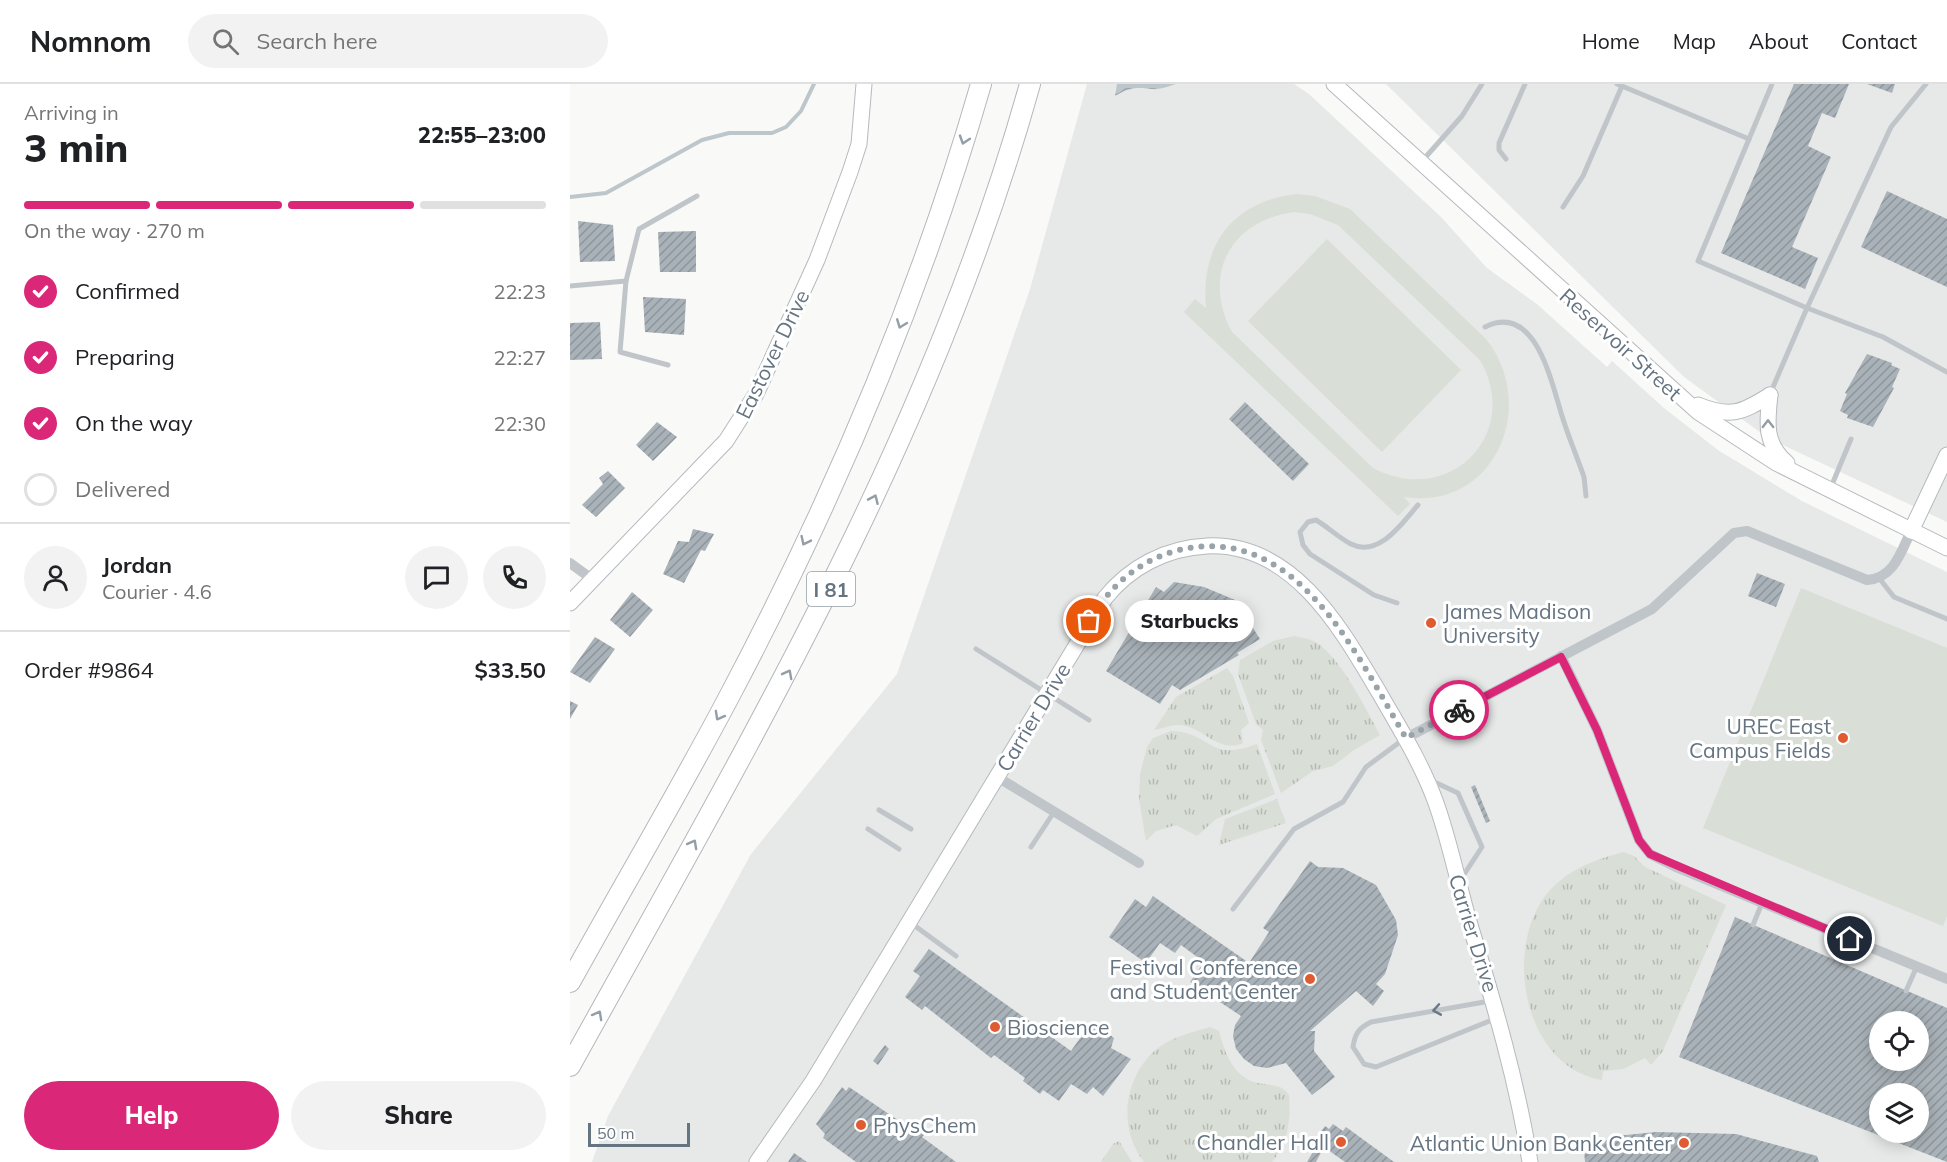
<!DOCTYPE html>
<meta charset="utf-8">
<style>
body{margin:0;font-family:Mulish,sans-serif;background:#f2f2f2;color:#202124;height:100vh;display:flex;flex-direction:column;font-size:22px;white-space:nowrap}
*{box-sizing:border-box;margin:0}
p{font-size:20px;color:#757577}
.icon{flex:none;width:33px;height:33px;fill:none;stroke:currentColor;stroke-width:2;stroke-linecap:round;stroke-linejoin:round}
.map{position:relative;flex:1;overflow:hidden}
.drawer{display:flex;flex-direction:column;background:#fff;width:570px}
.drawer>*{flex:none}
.controls{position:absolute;left:1299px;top:927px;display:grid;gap:12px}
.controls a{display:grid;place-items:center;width:60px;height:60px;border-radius:50%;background:#fff;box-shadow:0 3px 15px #0003;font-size:30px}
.scale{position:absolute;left:18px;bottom:15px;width:102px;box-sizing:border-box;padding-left:6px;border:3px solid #657481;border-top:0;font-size:16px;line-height:21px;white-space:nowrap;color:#657481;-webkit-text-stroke:4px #fff;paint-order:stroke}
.pin{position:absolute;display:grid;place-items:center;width:51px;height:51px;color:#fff;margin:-26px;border:3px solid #fff;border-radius:50%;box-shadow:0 2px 6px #0007}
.courier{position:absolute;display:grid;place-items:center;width:60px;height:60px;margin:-30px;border:4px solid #db2777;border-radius:50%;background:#fff;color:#222;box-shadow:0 2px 8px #0007}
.bubble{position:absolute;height:42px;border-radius:21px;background:#fff;box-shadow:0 3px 15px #0003;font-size:20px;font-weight:800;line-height:42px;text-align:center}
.headline em{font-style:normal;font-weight:800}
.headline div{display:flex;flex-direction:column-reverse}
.headline{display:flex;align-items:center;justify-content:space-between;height:102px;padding:0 24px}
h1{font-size:39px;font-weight:800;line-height:45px}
.bar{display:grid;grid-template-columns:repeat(4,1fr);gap:9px 6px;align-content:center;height:72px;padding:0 24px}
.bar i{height:8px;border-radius:4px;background:#e0e0e0}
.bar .on{background:#db2777}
.bar p{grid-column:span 4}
.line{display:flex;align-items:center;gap:15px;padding:0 24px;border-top:2px solid #e0e0e0}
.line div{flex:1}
.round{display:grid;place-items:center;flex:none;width:63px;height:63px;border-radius:32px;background:#f2f2f2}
ol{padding:0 24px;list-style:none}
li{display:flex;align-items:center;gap:18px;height:66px}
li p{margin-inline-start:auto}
li .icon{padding:6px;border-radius:50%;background:#db2777;color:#fff;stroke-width:4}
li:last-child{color:#757577}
li i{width:33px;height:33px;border:3px solid #e0e0e0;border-radius:50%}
.button{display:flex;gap:12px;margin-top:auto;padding:12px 24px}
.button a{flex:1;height:69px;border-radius:36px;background:#db2777;color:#fff;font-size:24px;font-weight:800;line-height:69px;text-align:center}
.button a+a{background:#f2f2f2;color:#202124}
header{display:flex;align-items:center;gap:36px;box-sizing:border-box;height:84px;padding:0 30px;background:#fff;border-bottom:2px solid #e0e0e0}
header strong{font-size:28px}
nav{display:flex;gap:33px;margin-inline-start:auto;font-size:21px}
.search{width:420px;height:54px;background:#f2f2f2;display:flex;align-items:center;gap:15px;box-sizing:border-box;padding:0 21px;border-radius:33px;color:#757577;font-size:22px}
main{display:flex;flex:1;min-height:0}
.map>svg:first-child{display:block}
</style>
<header>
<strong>Nomnom</strong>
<div class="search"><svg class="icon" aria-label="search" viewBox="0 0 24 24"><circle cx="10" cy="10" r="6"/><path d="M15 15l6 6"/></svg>Search here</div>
<nav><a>Home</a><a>Map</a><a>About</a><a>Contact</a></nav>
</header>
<main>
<section class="drawer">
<div class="headline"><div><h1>3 min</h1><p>Arriving in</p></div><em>22:55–23:00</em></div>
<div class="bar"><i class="on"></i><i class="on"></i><i class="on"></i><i></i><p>On the way · 270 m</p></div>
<ol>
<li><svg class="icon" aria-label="check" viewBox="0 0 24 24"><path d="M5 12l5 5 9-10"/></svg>Confirmed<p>22:23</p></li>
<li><svg class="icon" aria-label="check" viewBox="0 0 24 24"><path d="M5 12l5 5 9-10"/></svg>Preparing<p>22:27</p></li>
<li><svg class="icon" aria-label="check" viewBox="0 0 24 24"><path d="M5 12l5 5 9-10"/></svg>On the way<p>22:30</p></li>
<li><i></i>Delivered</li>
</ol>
<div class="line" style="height:108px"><a class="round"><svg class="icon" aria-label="person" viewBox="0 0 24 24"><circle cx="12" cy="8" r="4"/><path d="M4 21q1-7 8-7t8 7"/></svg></a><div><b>Jordan</b><p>Courier · 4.6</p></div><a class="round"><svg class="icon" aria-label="chat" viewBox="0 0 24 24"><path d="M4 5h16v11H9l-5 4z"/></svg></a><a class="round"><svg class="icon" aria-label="phone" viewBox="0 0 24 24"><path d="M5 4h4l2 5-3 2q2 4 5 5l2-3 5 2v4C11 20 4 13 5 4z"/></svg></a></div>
<div class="line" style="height:78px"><div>Order #9864</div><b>$33.50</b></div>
<div class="button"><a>Help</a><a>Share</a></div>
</section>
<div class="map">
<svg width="1377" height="1078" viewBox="0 0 1377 1078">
<defs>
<pattern id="grass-tufts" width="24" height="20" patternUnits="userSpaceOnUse" patternTransform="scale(1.5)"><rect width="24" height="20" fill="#d9ded6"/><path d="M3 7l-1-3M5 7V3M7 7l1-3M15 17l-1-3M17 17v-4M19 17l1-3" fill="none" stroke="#b4b9b3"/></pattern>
<pattern id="water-waves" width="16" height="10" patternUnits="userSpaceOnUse" patternTransform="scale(1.5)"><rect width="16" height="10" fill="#bcc6cb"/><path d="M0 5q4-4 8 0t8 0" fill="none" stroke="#9ca5aa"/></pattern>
<pattern id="building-hatch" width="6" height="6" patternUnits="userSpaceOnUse" patternTransform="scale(1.5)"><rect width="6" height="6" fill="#a9b2b8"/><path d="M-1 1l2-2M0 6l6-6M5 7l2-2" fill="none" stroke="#8d959b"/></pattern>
</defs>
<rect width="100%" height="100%" fill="#f9f9f7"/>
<g fill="#e7e8e8" fill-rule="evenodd">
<path d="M517,0h207l15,10 132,123 46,51 51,37 69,62 5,-6 52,47 54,42 84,51 145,71v590h-1355l16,-46 143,-262 146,-180 133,-385zM1310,938h38v38h-38zM1310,1010h38v38h-38z"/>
<path d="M816,0h561v438l-179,-84 -84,-61z"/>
</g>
<g fill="url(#grass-tufts)">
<path d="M724,552c10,2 18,3 26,9 23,18 46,64 60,90l-26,15 -21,16 -20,5 -32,22 -20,-53 2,-10 -7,-6 -18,-50 2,-14 33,-19z"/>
<path d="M657,584l6,8 16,47 -8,7 2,13c-23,10 -37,-12 -57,-17 -12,-3 -21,2 -32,4l22,-33z"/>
<path d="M601,647c41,1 36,32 86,13l18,50 -59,25 -19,17 -21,-11 -20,6 -10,10 -7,-42 1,-25 7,-27 6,-9z"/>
<path d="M707,715l9,24 -67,22 6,-26z"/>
<path d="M1054,768l10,4 11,11 81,38 -63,146 -12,14 -6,-7 -22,11 -20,2 -1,9c-80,-13 -101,-137 -51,-191 20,-21 46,-30 73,-37z"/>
<path d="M640,943l9,4c5,19 12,41 32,50 14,6 29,0 38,14 2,24 -1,49 -17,67h-128c-27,-34 -20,-87 14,-114 15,-11 34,-16 52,-21z"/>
<path d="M549,1057l13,21h-31l12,-18z"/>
</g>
<g fill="#d9ded6" fill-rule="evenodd">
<path d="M727,110l18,2 35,13 136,130c53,66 9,172 -82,158l6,7 -12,12 -214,-204 11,-13 11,9c-6,-63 27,-107 91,-114zM725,128l15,2 28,11 142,135c43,75 -32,148 -107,108l-141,-136c-31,-58 -1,-112 63,-120z"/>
<path d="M757,155l134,131 -79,82 -134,-131z"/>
<path d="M1231,504l146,60v268l-4,10 -240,-98z"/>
</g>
<path fill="url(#water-waves)" d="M547,0h59c-7,2 -16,6 -24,5 -16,-2 -22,-2 -37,7z"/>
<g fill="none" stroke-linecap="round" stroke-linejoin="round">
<path stroke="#bcc6cb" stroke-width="4" d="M0,113l36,-4 96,-53 27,-7h43l14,-6 15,-16 13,-27"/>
</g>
<g fill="url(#building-hatch)" fill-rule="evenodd">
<path d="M1224,0h55l-14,34 -13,-5 -14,33 23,11 -39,90 26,11 -13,31 -84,-36z"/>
<path d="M1297,0h28l-3,9z"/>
<path d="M1317,107l60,28v68l-86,-40z"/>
<path d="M8,137l35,4 2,36 -35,1z"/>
<path d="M126,147v41h-36l-2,-40z"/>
<path d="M73,213l43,2 -2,36 -39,-3z"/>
<path d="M30,238l2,37 -32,1v-37z"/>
<path d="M1297,270l25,9 -1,2 9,4 -8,18 2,1 -21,39 -26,-9 1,-3 -8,-4 7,-17 -2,-1z"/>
<path d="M675,318l64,62 -16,17 -64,-62z"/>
<path d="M87,338l20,15 -24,24 -17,-16z"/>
<path d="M38,387l17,17 -29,29 -14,-12 21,-21 -4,-6z"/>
<path d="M123,445l21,5 -9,17 -4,-1 -17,33 -21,-9 15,-33 11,1z"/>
<path d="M1187,489l28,11 -9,23 -28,-11z"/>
<path d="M604,498l30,5 31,13 25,39 -23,14 2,2 -59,35 -8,-5 -12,19 -54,-33 50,-84 8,5z"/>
<path d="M62,508l21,18 -23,27 -20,-17z"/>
<path d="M25,553l20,12 -25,34 -20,-11z"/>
<path d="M0,617l8,4 -8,14z"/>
<path d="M905,701l15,36 -4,2 -15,-36z"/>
<path d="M740,777l8,6 25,1 33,17 20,35 2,15 -13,39 -9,10 8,7 -11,15 -17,-15 -46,40h5l-1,20 21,26 -23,18 -26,-32 -19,5 -13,-2 -10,-7 -8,-10 -3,-13 2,-11 6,-9 -51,-34 14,-20 -23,-17 -6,8 -15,-10 -14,20 -37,-26 26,-38 11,8 7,-11 96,67 20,-31 -6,-4z"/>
<path d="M1165,833l212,91v154l-268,-105zM1310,938h38v38h-38zM1310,1010h38v38h-38z"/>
<path d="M359,865l142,102 21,-30 22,17 -3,10 20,11 -28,37 -10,-9 -6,7 -16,-10 -12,17 -16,-11 -3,4 -17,-13 2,-3 -31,-23 -3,3 -66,-52 -3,4 -17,-13 15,-21 -7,-5z"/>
<path d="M315,961l4,4 -11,16 -5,-4z"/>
<path d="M272,1003l4,4 3,-4 62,42 3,-3 11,8 -3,3 34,25h-100l-33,-24 2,-4 -9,-10z"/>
<path d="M763,1040l10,7 3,-4 48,35h-49l-21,-15 -8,15h-9l11,-19 -3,-3 10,-14 4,3z"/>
<path d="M1086,1048l80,2 81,22 2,6h-234l-1,-12 32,-14z"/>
<path d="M224,1069l13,9h-19z"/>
</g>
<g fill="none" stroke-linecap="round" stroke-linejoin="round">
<defs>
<g id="secondary">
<path d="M764,0l364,328 78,51 171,85"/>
<path d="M1200,311c-3,27 -6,49 17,68"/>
<path d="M1128,321c32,13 44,8 72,-10"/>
<path d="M1341,447l36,-76"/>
<path d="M0,519l156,-162 30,-47 61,-134 33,-88 9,-28 5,-60"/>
<path d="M187,1078l56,-81 292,-483c25,-31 61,-50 102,-52 87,-4 135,84 173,148 20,35 42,70 56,109 14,39 22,81 34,122 24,78 47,156 60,237"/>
</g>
<g id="highway">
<path d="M0,898c53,-96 109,-190 160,-287 103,-195 190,-399 251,-611"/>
<path d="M0,982c177,-320 361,-627 460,-982"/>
</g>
</defs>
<use href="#secondary" stroke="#b5babf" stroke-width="17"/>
<use href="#highway" stroke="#b4b8bc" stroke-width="22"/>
<g stroke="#c0c5c9" stroke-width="5">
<path d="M1047,0l132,55"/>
<path d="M1356,0l-35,43 -84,181 76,29 64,35"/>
<path d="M936,75l-7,-9v-7l26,-59"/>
<path d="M853,76l39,-44 20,-32"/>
<path d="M993,123l20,-31 39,-90"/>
<path d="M56,197l-6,71 48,13"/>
<path d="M0,202l56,-5 13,-52 58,-33"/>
<path d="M915,243c52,-26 67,59 78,92 6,19 14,38 21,58l2,19"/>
<path d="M1200,310l37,-86 -109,-47 74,-177"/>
<path d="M1261,403l20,-48"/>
<path d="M1309,494l15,19 53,22"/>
<path d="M827,519l-23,-8 -64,-41 -7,-9 -3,-13 8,-10 8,-2c12,7 23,18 35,24 28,14 51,-21 67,-39"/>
<path d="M406,565l113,71"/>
<path d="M860,696l28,13 24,54 -21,32"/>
<path d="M309,726l32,19"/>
<path d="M298,745l31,20"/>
<path d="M461,763l23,-35"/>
<path d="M663,825l61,-80 49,-27 23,-35 38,-28"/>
<path d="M341,839l45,33"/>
<path d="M1183,841l9,-22"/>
<path d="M1336,907l11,-25"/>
<path d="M920,917l-119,21c-12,6 -16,11 -18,25l11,17 12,3 121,-49"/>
</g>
<g stroke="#c0c5c9" stroke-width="10">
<path d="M0,479l22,16"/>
<path d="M991,572l36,74 42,110 11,14 28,14 269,111"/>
<path d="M836,654l246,-129 82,-76 13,-2 120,49c27,-2 34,-28 44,-49"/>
<path d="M427,693l142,86"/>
</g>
<use href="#secondary" stroke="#fff" stroke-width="15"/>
<use href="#highway" stroke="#fff" stroke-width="20"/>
</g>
<defs><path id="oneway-chevron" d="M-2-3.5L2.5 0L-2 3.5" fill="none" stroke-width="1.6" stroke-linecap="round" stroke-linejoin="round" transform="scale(1.5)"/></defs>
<g stroke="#939ea7">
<use href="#oneway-chevron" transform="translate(394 56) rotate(108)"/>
<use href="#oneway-chevron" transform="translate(331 240) rotate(111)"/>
<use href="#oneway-chevron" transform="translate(1198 340) rotate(-90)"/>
<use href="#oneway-chevron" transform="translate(304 415) rotate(-66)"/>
<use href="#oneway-chevron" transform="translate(235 457) rotate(116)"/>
<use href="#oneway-chevron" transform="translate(218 590) rotate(-62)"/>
<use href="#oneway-chevron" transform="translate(149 632) rotate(119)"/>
<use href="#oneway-chevron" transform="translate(123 760) rotate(-61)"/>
<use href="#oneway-chevron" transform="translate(28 931) rotate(-61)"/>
</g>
<use stroke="#6a7885" href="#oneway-chevron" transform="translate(867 926) rotate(170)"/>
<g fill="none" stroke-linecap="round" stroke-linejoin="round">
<path stroke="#99a3aa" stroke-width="6" stroke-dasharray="0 10.8" d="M519,537c21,-35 50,-61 90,-71 118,-28 178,106 227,188l53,-28"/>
<path stroke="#db2777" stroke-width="8" d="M889,626l102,-53 36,73 42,110 11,14 200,85"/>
</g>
<g fill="#df5b31" stroke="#fff" stroke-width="2">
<circle cx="861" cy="539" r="6"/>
<circle cx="1273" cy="654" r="6"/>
<circle cx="740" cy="895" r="6"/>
<circle cx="425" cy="943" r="6"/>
<circle cx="291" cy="1041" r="6"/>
<circle cx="771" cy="1058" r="6"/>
<circle cx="1114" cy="1059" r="6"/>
</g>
<g text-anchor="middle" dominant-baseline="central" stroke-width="6" stroke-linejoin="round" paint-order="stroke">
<rect fill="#fff" stroke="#939ea7" stroke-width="1.5" x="237" y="488" width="48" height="34" rx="4.5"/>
<g font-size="20" font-weight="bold" fill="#657481">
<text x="261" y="505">I 81</text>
</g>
<g font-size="21" fill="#657481" stroke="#fff">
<text transform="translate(1051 260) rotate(42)">Reservoir Street</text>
<text transform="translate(202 270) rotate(-64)">Eastover Drive</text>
<text transform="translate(463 633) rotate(-59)">Carrier Drive</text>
<text transform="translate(904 849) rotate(73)">Carrier Drive</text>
</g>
<g font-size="21" fill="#657481" stroke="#fff" text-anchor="end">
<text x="873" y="527" text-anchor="start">James Madison<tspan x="873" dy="24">University</tspan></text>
<text x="1261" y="642">UREC East<tspan x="1261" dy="24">Campus Fields</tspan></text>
<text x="728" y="883">Festival Conference<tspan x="728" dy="24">and Student Center</tspan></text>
<text x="437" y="943" text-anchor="start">Bioscience</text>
<text x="303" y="1041" text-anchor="start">PhysChem</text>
<text x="759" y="1058">Chandler Hall</text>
<text x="1102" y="1059">Atlantic Union Bank Center</text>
</g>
</g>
</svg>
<div class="controls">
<a><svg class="icon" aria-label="locate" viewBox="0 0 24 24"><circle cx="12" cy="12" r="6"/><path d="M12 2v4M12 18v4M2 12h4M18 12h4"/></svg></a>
<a><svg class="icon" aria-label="layers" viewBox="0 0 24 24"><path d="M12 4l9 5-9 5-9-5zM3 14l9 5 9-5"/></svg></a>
</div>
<div class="scale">50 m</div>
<div class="pin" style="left:519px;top:537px;background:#ea580c"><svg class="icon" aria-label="bag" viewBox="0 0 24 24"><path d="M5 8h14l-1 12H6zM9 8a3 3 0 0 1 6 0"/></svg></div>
<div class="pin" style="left:1280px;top:855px;background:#1f2937"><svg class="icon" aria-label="home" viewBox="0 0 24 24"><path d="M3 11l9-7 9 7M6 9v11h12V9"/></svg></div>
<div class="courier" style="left:889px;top:626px"><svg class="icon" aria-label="bike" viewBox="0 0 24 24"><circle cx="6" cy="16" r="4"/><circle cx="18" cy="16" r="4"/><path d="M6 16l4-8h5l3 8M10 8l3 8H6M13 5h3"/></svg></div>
<div class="bubble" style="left:555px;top:516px;width:129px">Starbucks</div>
</div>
</main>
